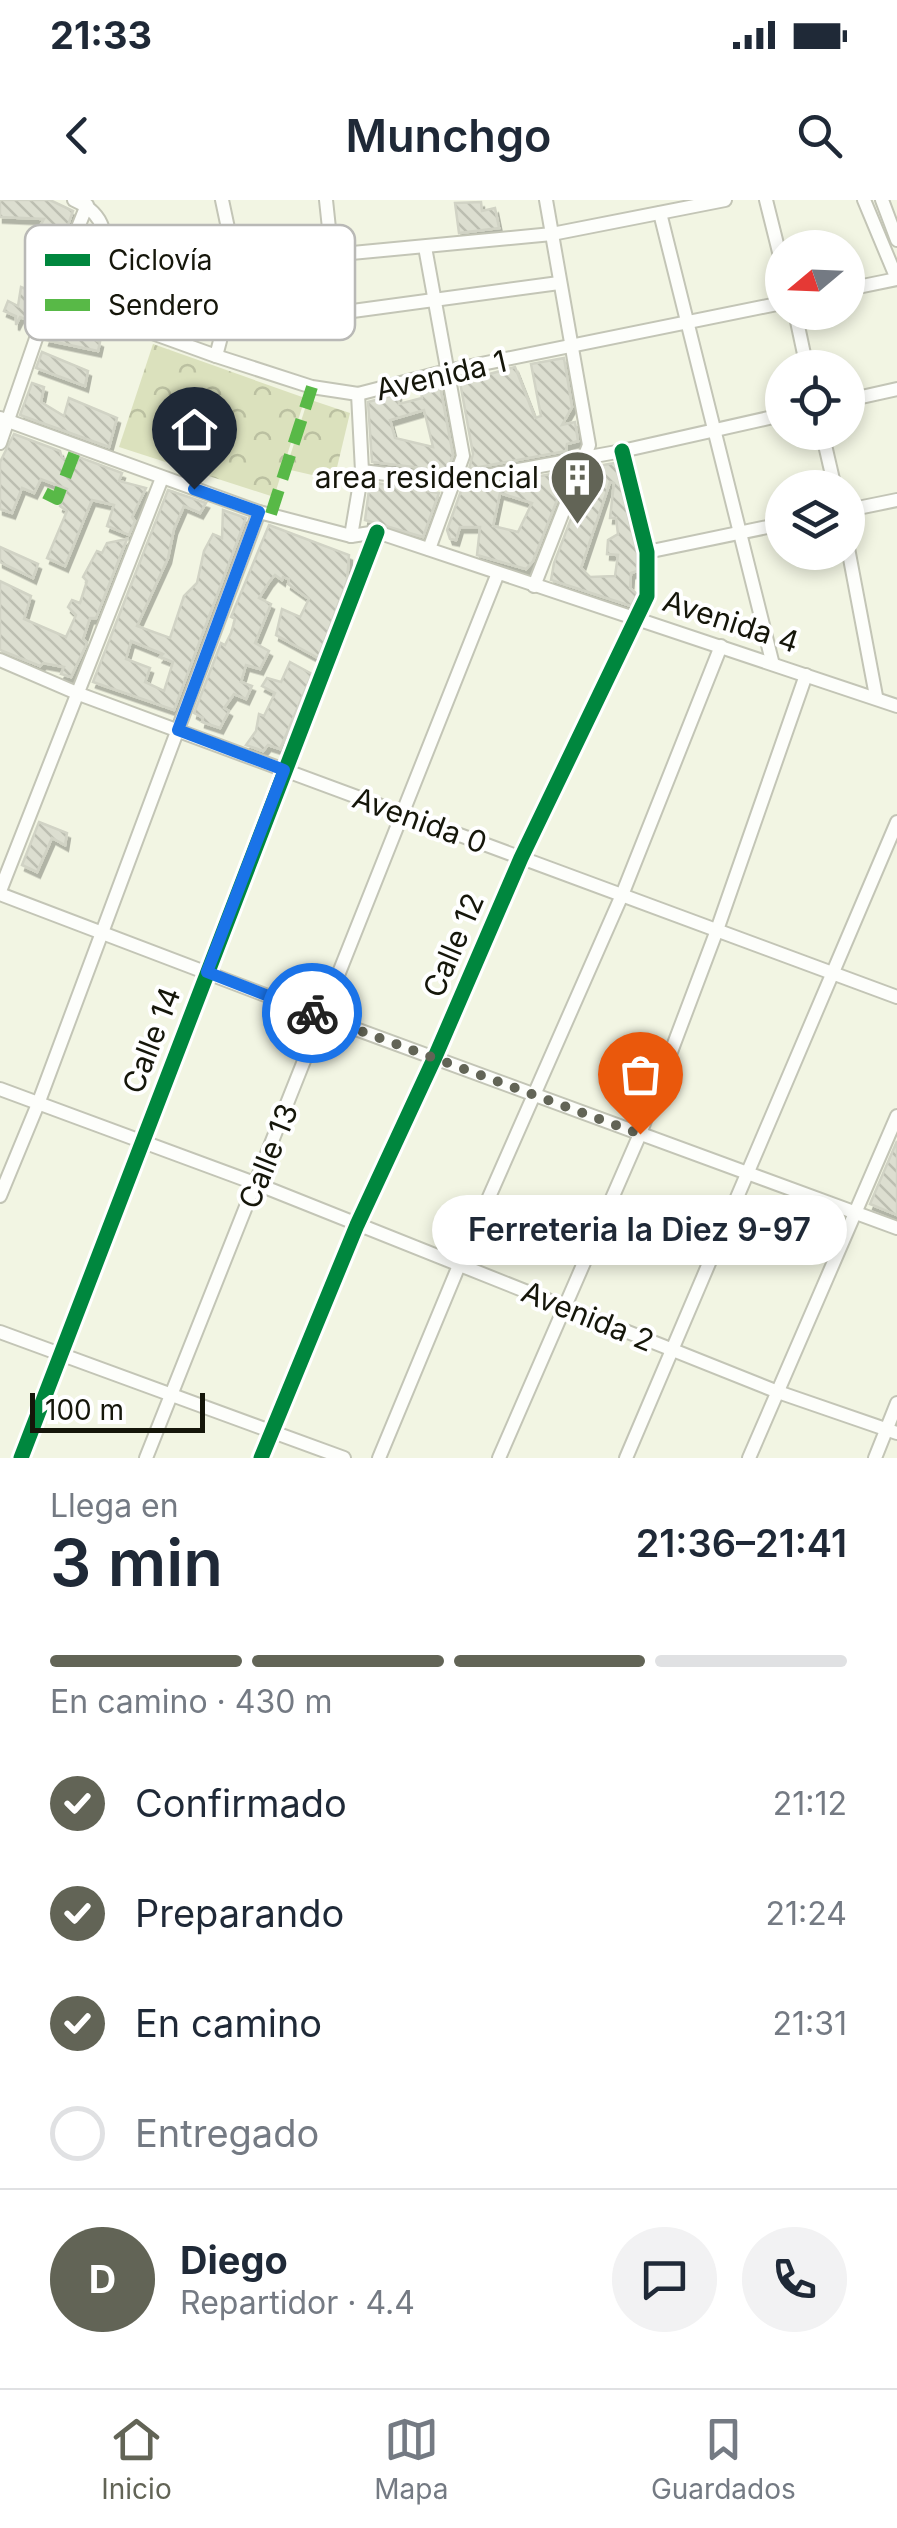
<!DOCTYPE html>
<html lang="es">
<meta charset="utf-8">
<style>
body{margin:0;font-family:Inter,sans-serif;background:#f2f2f3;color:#1f2937;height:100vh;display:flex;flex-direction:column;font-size:38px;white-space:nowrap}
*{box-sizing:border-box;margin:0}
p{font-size:32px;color:#747a83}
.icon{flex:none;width:55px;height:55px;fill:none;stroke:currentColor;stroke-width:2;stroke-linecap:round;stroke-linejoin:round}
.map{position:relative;height:1258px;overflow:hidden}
.side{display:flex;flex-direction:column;background:#fff;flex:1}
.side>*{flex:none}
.needle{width:65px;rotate:251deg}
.buttons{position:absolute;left:765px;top:30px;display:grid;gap:20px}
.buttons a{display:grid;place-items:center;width:100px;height:100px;border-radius:50%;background:#fff;box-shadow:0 5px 15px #0003;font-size:50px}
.scale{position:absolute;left:30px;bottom:25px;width:175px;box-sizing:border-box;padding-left:10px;border:5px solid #15160a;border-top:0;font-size:28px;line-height:35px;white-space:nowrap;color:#15160a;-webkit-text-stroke:8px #fff;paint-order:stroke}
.pin{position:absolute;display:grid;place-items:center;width:85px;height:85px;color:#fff;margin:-102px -42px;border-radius:50% 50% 50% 0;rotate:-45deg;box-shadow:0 0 10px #0007}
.pin .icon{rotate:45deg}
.courier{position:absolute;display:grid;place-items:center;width:100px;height:100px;margin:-50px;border:8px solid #1a73e8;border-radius:50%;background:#fff;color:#222;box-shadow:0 2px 12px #0007}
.bubble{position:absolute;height:70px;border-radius:35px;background:#fff;box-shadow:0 5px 15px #0003;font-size:32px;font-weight:600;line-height:70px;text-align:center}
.headline em{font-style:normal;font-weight:600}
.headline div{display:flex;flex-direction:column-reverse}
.headline{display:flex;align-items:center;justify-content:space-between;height:170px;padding:0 50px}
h1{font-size:65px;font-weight:600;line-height:75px}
.bar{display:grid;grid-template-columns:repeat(4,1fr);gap:15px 10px;align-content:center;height:120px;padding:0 50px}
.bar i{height:12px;border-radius:8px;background:#e0e1e3}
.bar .on{background:#626456}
.bar p{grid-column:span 4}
.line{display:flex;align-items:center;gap:25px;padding:0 50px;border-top:2px solid #e0e1e3}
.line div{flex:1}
.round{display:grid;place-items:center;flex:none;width:105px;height:105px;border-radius:52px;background:#f2f2f3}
ol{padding:0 50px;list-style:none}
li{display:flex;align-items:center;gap:30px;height:110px}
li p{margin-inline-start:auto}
li .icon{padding:10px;border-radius:50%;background:#626456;color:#fff;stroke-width:4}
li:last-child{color:#747a83}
li i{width:55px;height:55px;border:5px solid #e0e1e3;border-radius:50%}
.status{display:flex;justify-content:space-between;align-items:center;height:70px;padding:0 50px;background:#fff;direction:ltr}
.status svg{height:28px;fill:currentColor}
header{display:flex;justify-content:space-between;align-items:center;height:130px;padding:0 50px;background:#fff;font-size:45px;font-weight:600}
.menu{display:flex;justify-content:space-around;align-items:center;height:140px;border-top:2px solid #e0e1e3;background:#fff;font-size:28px;color:#747a83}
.menu a{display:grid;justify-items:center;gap:5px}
.menu .on{color:#626456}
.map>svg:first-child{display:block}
</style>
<div class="status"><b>21:33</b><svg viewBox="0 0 49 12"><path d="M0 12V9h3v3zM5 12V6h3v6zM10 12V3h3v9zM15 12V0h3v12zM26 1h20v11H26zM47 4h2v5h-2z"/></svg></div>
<header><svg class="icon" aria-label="back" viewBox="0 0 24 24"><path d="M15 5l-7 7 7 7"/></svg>Munchgo<svg class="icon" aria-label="search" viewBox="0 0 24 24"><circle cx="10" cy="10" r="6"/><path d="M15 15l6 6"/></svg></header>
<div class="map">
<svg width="897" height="1258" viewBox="0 0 897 1258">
<defs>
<pattern id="forest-crowns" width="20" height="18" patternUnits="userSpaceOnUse" patternTransform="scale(2.5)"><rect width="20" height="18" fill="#dbe1bd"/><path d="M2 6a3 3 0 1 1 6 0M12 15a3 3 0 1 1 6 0" fill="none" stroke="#bbc0a1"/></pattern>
<pattern id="building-back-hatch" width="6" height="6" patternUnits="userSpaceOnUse" patternTransform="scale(2.5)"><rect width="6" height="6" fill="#dcded0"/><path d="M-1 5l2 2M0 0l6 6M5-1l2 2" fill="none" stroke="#bcbeb1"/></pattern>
<filter id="shadow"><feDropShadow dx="3" dy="5.5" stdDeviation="0" flood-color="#0004"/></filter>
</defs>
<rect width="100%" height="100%" fill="#f2f5e3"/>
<g fill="url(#forest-crowns)">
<path d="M153,144l152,54 -31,99 -155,-50z"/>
<path d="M308,199l42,14 -16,67 -48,-11z"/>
</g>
<g fill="url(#building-back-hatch)" stroke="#d1d3c5" stroke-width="2.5" fill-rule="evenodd" filter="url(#shadow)">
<path d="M0,0h50l23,11 -9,25 -26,-6 6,-11 -44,-2z"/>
<path d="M481,2l1,9 13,-3 4,20 -40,5 -4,-30z"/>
<path d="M37,61l14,6 -8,20 -6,-2 -12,24 5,2 -5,8 -5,-2 -4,8v-9l-12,-5 4,-10 10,5 3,-19 5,2z"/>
<path d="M58,106l37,17 -4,15 9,4 -2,9 -52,-11z"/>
<path d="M42,152l46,19 -3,15 -49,-18z"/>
<path d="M564,158l8,49 -10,18 13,-3 3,19 -11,3 -1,7 -97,18 4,-15 -13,-72 55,-15 20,51 6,-2 -10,-52z"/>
<path d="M32,183l12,4 -3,15 23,14 5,-18 48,20 -8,29 -89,-32z"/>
<path d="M440,186l13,69 -6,16 -75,-9 -4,-60 30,-8 1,10 23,-6 -2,-10zM424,210l9,37 -38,-9 -5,-18z"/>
<path d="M14,234l46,17 2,7 15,5 2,-6 43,16 -3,8 27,7 -14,29 3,4 -6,14 -22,-9 7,-21 -22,-5 -27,66 -18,-8 20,-47 -7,-5 7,-17 -26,-10 -7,14 -12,-5 -10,25 -12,-4v-47z"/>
<path d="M615,263l22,90v18l-6,2 -1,15 7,6 -6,12 -80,-26 3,-17 37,-96zM610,282l4,1 -4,35h6l2,16 -10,6 -1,14 11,1 -3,21 -25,1 -9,-9z"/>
<path d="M562,272l1,13 -30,76 -7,8 -49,-14 3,-28h-20l-4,13 -6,-1 -3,-9 14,-39 52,-6v-4zM500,293l32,10 -14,29 -25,-6z"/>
<path d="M370,282l69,11 -16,44 -58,-17z"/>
<path d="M168,290l38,13 -6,10 -16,-7 -10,23 -6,29 -31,68 33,12 14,-42 13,-13 7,-32 9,-17 9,4 1,-28 23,8 -72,192 -81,-28zM131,441l32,13 -3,3 13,5 -9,29 -19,-9 5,-14 -24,-9z"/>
<path d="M269,325l80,30 -2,26 -29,77 -42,-23 6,-26 18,8 9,-18 -21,-15 1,-5 -6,-2 -1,3 -7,-5 -6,7 -10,16 12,6 -16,39 14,8 -9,18 -14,-4 -5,17 11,4 -6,13 -12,-5 -10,14 5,3 -9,17 -18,-6 1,-4 -9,-5 27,-70 4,2 6,-12 4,-14 -4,-2z"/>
<path d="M127,339l-31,79h-6l-7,21 4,4 -16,34 -10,-3 3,-7 -21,-4 -3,3 -40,-16v-69l31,15 -7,23 42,18 10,-22 -8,-8 4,-7 8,3 7,-22 -4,-4 14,-26 5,2 5,-10z"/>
<path d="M0,347l38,17 -5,14 -33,-16z"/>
<path d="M290,462l22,12 -32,75 -12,-4 -5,6 -17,-6 10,-14 3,-17 5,2 11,-23 -13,-7 5,-8 14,4z"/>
<path d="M39,622l28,11 -2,12 -13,-7 -15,34 -15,-7z"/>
<path d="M897,941v74l-27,-11z"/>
</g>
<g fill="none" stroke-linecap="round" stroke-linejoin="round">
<defs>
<g id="minor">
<path d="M74,0c44,19 23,51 46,75l432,-41 173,-34"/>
<path d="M326,0l12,113 221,-30"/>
<path d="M766,0l16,64"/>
<path d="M864,0l33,79"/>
<path d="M882,0l15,40"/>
<path d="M660,13l112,448"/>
<path d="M425,47l38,209 -34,93"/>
<path d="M848,89l49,-10"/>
<path d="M52,92l48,22 116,42 96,31 46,7 89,-23 335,-68"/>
<path d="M795,112l12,56"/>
<path d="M216,156l24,-91 -8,-18 -10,-47"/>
<path d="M848,200l49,-11"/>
<path d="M0,218l259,94 92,24 26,-4 520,174"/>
<path d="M822,232l13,56"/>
<path d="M0,243l52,-151 35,-87"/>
<path d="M362,271l91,11 169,-31 160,-36"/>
<path d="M848,310l49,-10"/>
<path d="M351,336l11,-65 -4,-77"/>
<path d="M848,348l28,148"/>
<path d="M647,352l135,-28"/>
<path d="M534,386l55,-141 -43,-245"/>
<path d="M0,460l79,34 818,303"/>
<path d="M0,691l162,-413"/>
<path d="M0,694l323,123 574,211"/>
<path d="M0,889l257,95 521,208 119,41"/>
<path d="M0,996l38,-92 221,-592"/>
<path d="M0,1132l344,126"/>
<path d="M21,1258l356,-926"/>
<path d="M146,1258l352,-885"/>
<path d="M261,1258l96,-233 78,-168 86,-199 126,-262v-44l-25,-101"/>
<path d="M379,1258l81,-195 162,-368 99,-249"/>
<path d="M499,1258l141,-324 77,-204 89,-255"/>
<path d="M626,1258l271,-636"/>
<path d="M749,1258l148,-342"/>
<path d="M875,1258l22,-55"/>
</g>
</defs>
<use href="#minor" stroke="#c3c5b6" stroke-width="16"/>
<use href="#minor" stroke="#fdfefb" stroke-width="12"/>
<g stroke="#58b947" stroke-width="12" stroke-dasharray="25 12" stroke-linecap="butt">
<path d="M100,114l15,-44"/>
<path d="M45,293l12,6 20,-53"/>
<path d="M271,314l41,-127"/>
</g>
<defs>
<g id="cycleway">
<path d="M21,1258l356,-926"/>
<path d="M261,1258l96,-233 78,-168 86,-199 126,-262v-44l-25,-101"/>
</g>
</defs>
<use href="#cycleway" stroke="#fff" stroke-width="21"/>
<use href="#cycleway" stroke="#00873e" stroke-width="15"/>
</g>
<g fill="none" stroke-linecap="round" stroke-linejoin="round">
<path stroke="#626456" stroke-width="10" stroke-dasharray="0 18" d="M312,813l328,121"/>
<path stroke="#1a73e8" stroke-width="12" d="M194,289l65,23 -81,218 106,40 -77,202 105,41"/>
</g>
<defs>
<symbol id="building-pin" viewBox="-11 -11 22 30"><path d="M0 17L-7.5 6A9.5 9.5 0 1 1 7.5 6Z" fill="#626456" stroke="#fff"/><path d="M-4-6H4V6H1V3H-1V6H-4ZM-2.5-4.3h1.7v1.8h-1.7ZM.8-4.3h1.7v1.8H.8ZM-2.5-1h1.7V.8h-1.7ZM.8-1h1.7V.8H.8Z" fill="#fff"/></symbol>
</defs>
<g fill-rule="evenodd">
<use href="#building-pin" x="546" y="246" width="63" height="86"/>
</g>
<g text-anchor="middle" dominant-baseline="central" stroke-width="8" stroke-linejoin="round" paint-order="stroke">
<g font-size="30" fill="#15160a" stroke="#fff">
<text transform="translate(441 175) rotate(-13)">Avenida 1</text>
<text transform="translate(731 421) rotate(18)">Avenida 4</text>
<text transform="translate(420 620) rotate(20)">Avenida 0</text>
<text transform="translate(453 745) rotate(-67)">Calle 12</text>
<text transform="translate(151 840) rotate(-69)">Calle 14</text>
<text transform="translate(268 956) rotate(-68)">Calle 13</text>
<text transform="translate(588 1116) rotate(22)">Avenida 2</text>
</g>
<g font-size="30" fill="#15160a" stroke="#fff" text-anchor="end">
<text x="539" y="277">area residencial</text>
</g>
</g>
<rect x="25" y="25" width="330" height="115" rx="15" fill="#fff" stroke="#b9b9b6" stroke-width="2.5"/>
<rect x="45" y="54" width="45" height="12" fill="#00873e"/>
<rect x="45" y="99" width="45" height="12" fill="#58b947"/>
<g font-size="28" fill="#15160a">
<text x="108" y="70">Ciclovía</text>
<text x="108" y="115">Sendero</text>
</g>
</svg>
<div class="buttons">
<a><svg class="needle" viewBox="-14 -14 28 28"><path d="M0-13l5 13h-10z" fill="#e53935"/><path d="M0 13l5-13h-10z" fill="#747a83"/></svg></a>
<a><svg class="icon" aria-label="locate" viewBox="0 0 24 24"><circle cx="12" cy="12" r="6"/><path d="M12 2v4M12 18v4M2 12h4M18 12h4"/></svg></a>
<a><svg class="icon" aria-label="layers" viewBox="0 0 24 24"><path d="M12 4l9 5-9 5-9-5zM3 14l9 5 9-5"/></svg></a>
</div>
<div class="scale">100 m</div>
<div class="pin" style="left:640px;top:934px;background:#ea580c"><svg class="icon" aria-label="bag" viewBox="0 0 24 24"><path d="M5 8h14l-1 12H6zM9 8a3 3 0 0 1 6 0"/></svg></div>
<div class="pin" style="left:194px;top:289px;background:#1f2937"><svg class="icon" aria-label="home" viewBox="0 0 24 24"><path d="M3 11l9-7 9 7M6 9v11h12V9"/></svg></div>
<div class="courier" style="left:312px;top:813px"><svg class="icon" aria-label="bike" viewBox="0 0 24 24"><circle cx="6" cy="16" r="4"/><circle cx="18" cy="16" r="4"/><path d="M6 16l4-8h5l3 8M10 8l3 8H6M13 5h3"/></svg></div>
<div class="bubble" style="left:432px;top:995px;width:415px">Ferreteria la Diez 9-97</div>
</div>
<section class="side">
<div class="headline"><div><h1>3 min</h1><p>Llega en</p></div><em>21:36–21:41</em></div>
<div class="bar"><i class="on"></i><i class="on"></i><i class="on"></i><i></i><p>En camino · 430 m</p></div>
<ol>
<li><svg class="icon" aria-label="check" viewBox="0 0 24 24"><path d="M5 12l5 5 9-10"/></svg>Confirmado<p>21:12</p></li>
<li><svg class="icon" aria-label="check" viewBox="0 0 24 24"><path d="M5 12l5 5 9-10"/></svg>Preparando<p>21:24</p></li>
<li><svg class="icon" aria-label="check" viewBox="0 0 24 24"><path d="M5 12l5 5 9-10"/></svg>En camino<p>21:31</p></li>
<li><i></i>Entregado</li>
</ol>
<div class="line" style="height:180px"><b class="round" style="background:#626456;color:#fff">D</b><div><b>Diego</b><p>Repartidor · 4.4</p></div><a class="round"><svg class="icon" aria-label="chat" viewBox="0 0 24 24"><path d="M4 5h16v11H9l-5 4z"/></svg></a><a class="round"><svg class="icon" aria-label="phone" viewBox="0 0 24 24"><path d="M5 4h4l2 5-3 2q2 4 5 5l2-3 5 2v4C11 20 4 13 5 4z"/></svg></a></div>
</section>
<nav class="menu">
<a class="on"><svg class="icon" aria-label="home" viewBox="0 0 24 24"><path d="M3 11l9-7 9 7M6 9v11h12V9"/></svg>Inicio</a>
<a><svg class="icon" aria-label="map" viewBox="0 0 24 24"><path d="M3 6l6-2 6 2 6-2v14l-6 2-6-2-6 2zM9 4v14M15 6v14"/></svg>Mapa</a>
<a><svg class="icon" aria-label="saved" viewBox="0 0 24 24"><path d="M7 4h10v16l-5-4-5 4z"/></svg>Guardados</a>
</nav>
